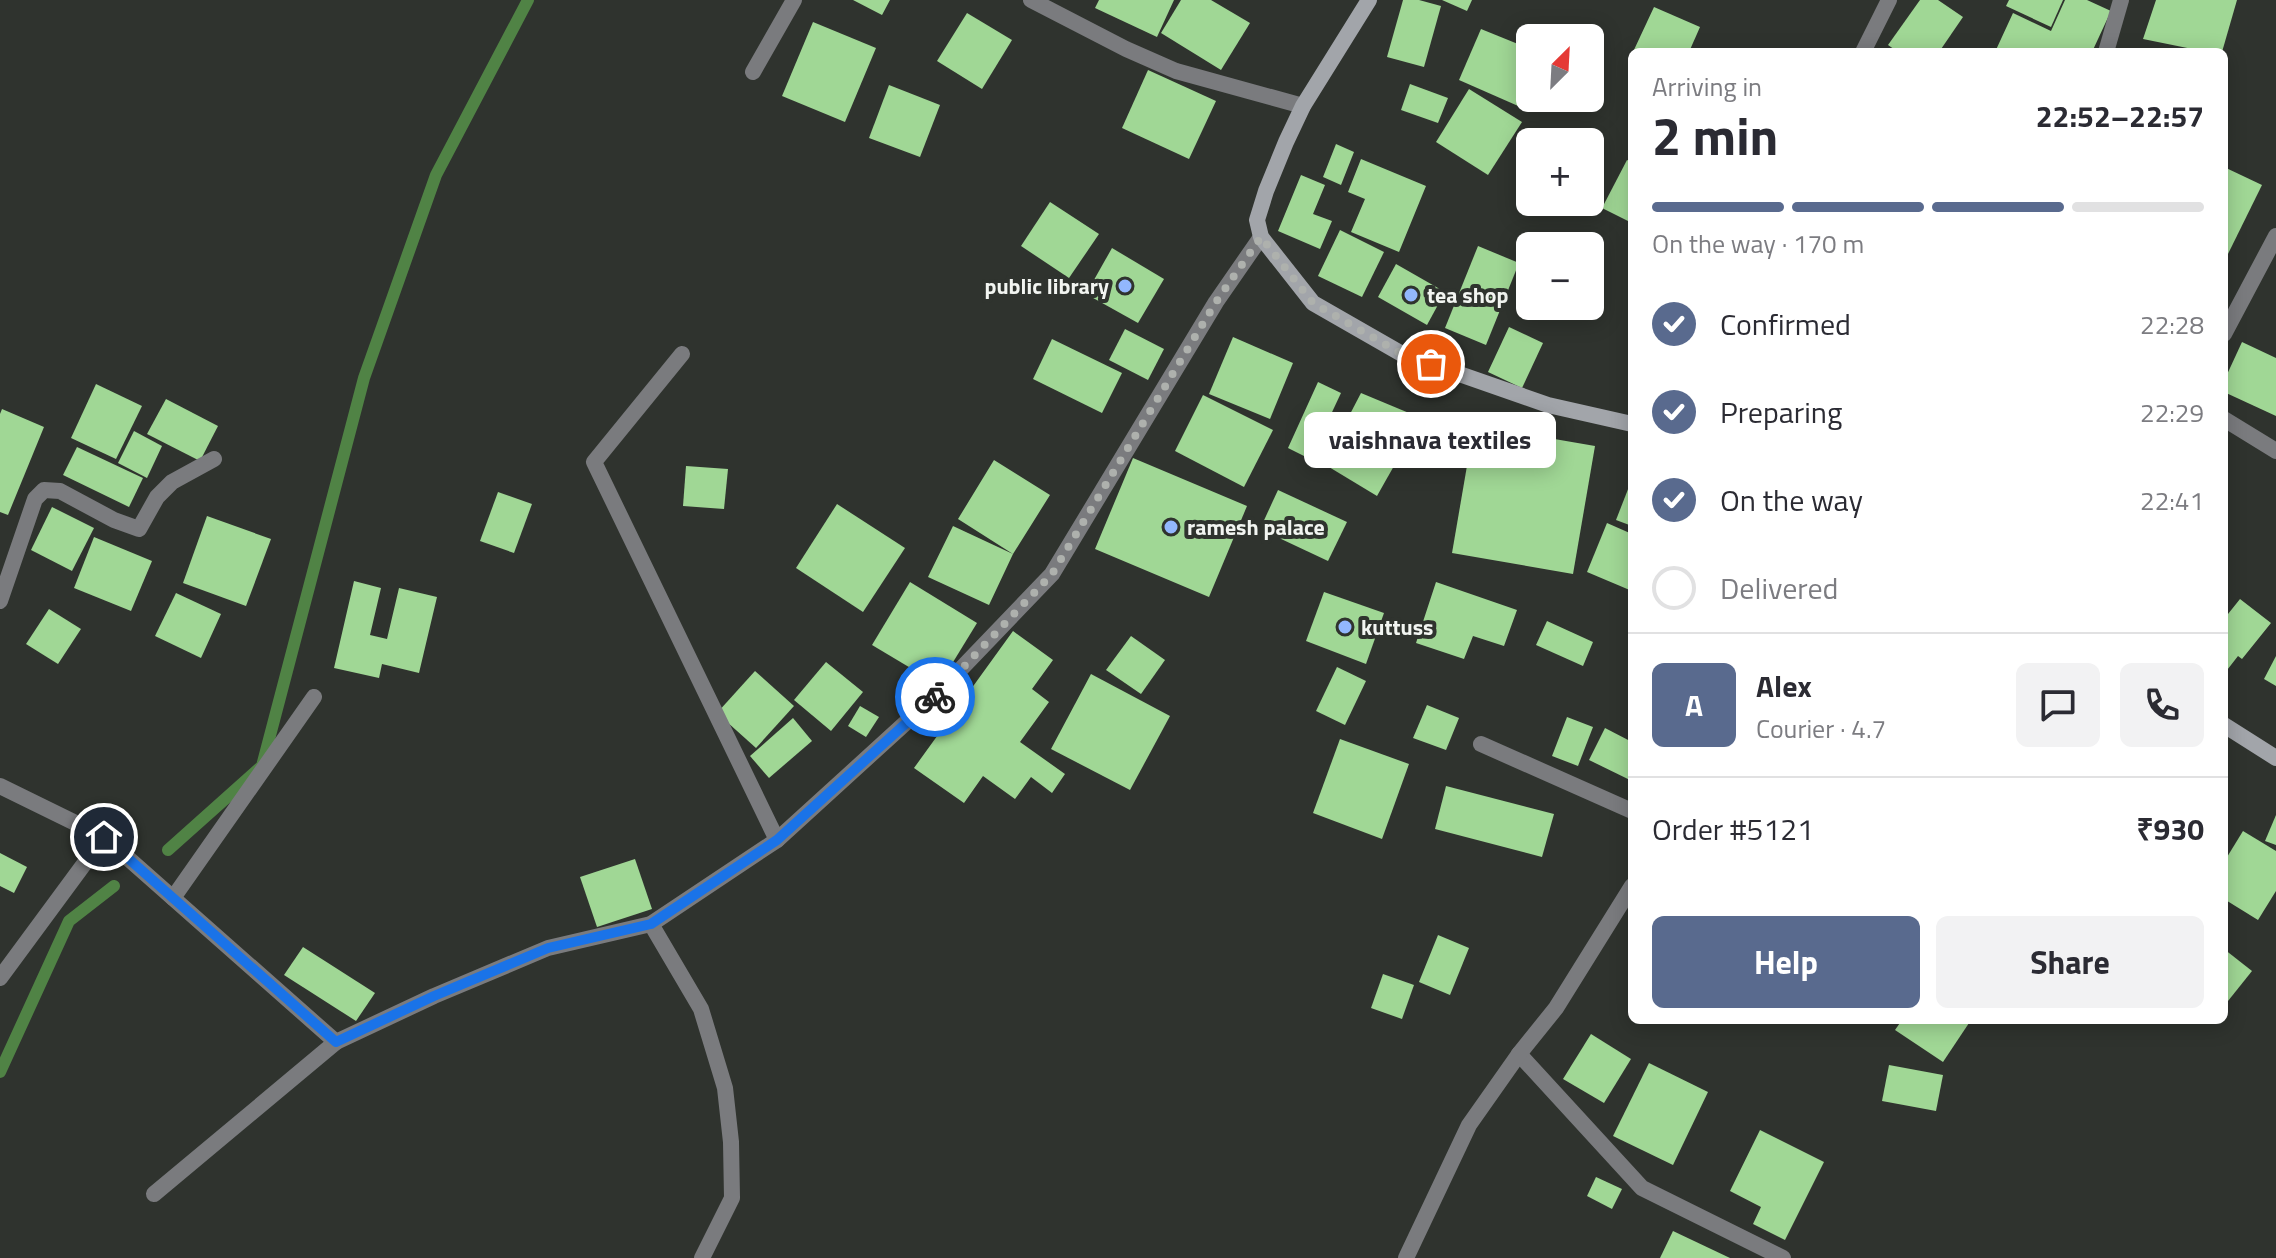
<!DOCTYPE html>
<meta charset="utf-8">
<style>
body{margin:0;font-family:"Titillium Web",sans-serif;background:#f2f2f3;color:#2b2b33;height:100vh;display:flex;flex-direction:column;font-size:30px;white-space:nowrap}
*{box-sizing:border-box;margin:0}
p{font-size:26px;color:#7c7c81}
.icon{flex:none;width:44px;height:44px;fill:none;stroke:currentColor;stroke-width:2;stroke-linecap:round;stroke-linejoin:round}
.map{position:relative;flex:1;overflow:hidden}
.panel{position:absolute;left:1628px;top:48px;width:600px;height:976px;display:flex;flex-direction:column;background:#fff;border-radius:12px;box-shadow:0 4px 20px #0003}
.panel>*{flex:none}
.needle{width:52px;rotate:24deg}
.fabs{position:absolute;left:1516px;top:24px;display:grid;gap:16px}
.fabs a{display:grid;place-items:center;width:88px;height:88px;border-radius:12px;background:#fff;box-shadow:0 4px 20px #0003;font-size:40px}
.pin{position:absolute;display:grid;place-items:center;width:68px;height:68px;color:#fff;margin:-34px;border:4px solid #fff;border-radius:50%;box-shadow:0 2px 8px #0007}
.courier{position:absolute;display:grid;place-items:center;width:80px;height:80px;margin:-40px;border:6px solid #1a73e8;border-radius:50%;background:#fff;color:#222;box-shadow:0 2px 10px #0007}
.bubble{position:absolute;height:56px;border-radius:12px;background:#fff;box-shadow:0 4px 20px #0003;font-size:26px;font-weight:700;line-height:56px;text-align:center}
.head em{font-style:normal;font-weight:700}
.head div{display:flex;flex-direction:column-reverse}
.head{display:flex;align-items:center;justify-content:space-between;height:136px;padding:0 24px}
h1{font-size:52px;font-weight:700;line-height:60px}
.bar{display:grid;grid-template-columns:repeat(4,1fr);gap:12px 8px;align-content:center;height:96px;padding:0 24px}
.bar i{height:10px;border-radius:6px;background:#e1e1e2}
.bar .active{background:#596a8e}
.bar p{grid-column:span 4}
.line{display:flex;align-items:center;gap:20px;padding:0 24px;border-top:2px solid #e1e1e2}
.line div{flex:1}
.round{display:grid;place-items:center;flex:none;width:84px;height:84px;border-radius:12px;background:#f2f2f3}
ol{padding:0 24px;list-style:none}
li{display:flex;align-items:center;gap:24px;height:88px}
li p{margin-inline-start:auto}
li .icon{padding:8px;border-radius:50%;background:#596a8e;color:#fff;stroke-width:4}
li:last-child{color:#7c7c81}
li i{width:44px;height:44px;border:4px solid #e1e1e2;border-radius:50%}
.action{display:flex;gap:16px;margin-top:auto;padding:16px 24px}
.action a{flex:1;height:92px;border-radius:12px;background:#596a8e;color:#fff;font-size:32px;font-weight:700;line-height:92px;text-align:center}
.action a+a{background:#f2f2f3;color:#2b2b33}
.map>svg:first-child{display:block}
</style>
<div class="map">
<svg width="2276" height="1258" viewBox="0 0 2276 1258">
<rect width="100%" height="100%" fill="#2f332e"/>
<g fill="none" stroke-linecap="round" stroke-linejoin="round">
<g stroke="#508345" stroke-width="12">
<path d="M168,850l94,-84 102,-388 72,-203 92,-175"/>
<path d="M0,1072l69,-151 45,-35"/>
</g>
</g>
<g fill="#a0d795">
<path d="M853,0h37l-8,15z"/>
<path d="M1099,0h75l-17,37 -62,-29z"/>
<path d="M1181,0h30l39,23 -29,47 -60,-37z"/>
<path d="M1403,0h16l22,6 -17,61 -37,-10z"/>
<path d="M1442,0h30l-5,11z"/>
<path d="M1920,0h18l25,17 -24,35h-41l-10,-7z"/>
<path d="M2009,0h54l-12,27 -45,-21z"/>
<path d="M2065,0h22l24,11 -19,41h-97l18,-39 38,18z"/>
<path d="M2156,0h81l-15,52h-15l-64,-13z"/>
<path d="M1654,7l46,20 -11,25h-56z"/>
<path d="M967,13l45,27 -30,49 -45,-28z"/>
<path d="M813,22l63,26 -31,74 -63,-26z"/>
<path d="M1481,29l49,20v48l-5,12 -66,-29z"/>
<path d="M1148,70l68,31 -27,58 -67,-31z"/>
<path d="M1410,84l38,14 -10,25 -37,-13z"/>
<path d="M889,85l51,20 -20,52 -51,-19z"/>
<path d="M1469,89l53,33 -34,53 -52,-33z"/>
<path d="M1336,144l18,8 -13,33 -18,-8z"/>
<path d="M1361,159l65,27 -27,66 -48,-20 14,-33 -17,-7z"/>
<path d="M1627,160l5,2v61l-30,-15z"/>
<path d="M2224,167l38,18 -36,73 -2,-1z"/>
<path d="M1301,175l24,10 -12,29 19,7 -12,28 -42,-18z"/>
<path d="M1050,202l49,32 -30,44 -48,-32z"/>
<path d="M1340,230l44,22 -22,45 -44,-21z"/>
<path d="M1478,246l41,17 -33,82 -41,-17z"/>
<path d="M1112,248l52,31 -26,44 -52,-29z"/>
<path d="M1396,264l49,28 -18,33 -49,-28z"/>
<path d="M1509,327l34,16 -21,45 -34,-16z"/>
<path d="M1125,329l39,20 -16,31 -39,-20z"/>
<path d="M1233,337l60,26 -23,56 -61,-25z"/>
<path d="M1052,339l70,34 -20,40 -69,-34z"/>
<path d="M2242,342l34,16v58l-52,-24v-11z"/>
<path d="M1318,382l23,11 -31,66 -22,-11z"/>
<path d="M96,384l46,22 -26,53 -45,-21z"/>
<path d="M1361,393l60,25 -44,78 -53,-32z"/>
<path d="M1203,395l70,35 -29,57 -69,-36z"/>
<path d="M166,399l52,27 -18,35 -53,-27z"/>
<path d="M2,409l42,18 -36,88 -8,-3v-98z"/>
<path d="M1474,425l121,21 -22,128 -121,-21z"/>
<path d="M134,431l28,15 -15,32 -29,-15z"/>
<path d="M77,447l66,31 -14,29 -66,-32z"/>
<path d="M1133,458l114,48 -38,91 -114,-48z"/>
<path d="M994,460l56,35 -37,59 -24,51 -61,-28 25,-51 60,28 -55,-35z"/>
<path d="M686,466l42,3 -4,40 -41,-3z"/>
<path d="M1632,479v47l-16,-6z"/>
<path d="M1278,490l69,32 -19,39 -68,-32z"/>
<path d="M498,492l34,12 -18,49 -34,-12z"/>
<path d="M837,504l68,44 -42,64 -67,-44z"/>
<path d="M52,507l42,21 -22,43 -41,-21z"/>
<path d="M207,516l64,23 -25,67 -63,-23z"/>
<path d="M1607,523l25,11v57l-45,-19z"/>
<path d="M94,537l58,24 -21,50 -57,-23z"/>
<path d="M354,581l27,7 -11,47 17,4 12,-51 38,9 -18,76 -37,-9 -3,14 -45,-10z"/>
<path d="M910,582l67,41 -38,62 -67,-40z"/>
<path d="M1436,582l81,28 -13,36 -31,-10 -9,23 -48,-16z"/>
<path d="M1324,592l60,21 -18,51 -60,-23z"/>
<path d="M176,593l45,21 -20,44 -46,-22z"/>
<path d="M2240,599l31,24 -29,36 -4,-3 -14,18v-55z"/>
<path d="M49,609l32,20 -23,35 -32,-20z"/>
<path d="M1547,621l46,21 -10,24 -47,-21z"/>
<path d="M1013,631l40,29 -21,29 17,13 -29,40 45,32 -13,19 -21,-16 -16,22 -32,-23 -19,27 -50,-35z"/>
<path d="M1131,636l34,24 -24,34 -35,-24z"/>
<path d="M2276,656v30l-12,-7z"/>
<path d="M826,662l37,30 -32,39 -37,-31z"/>
<path d="M1337,667l29,14 -21,44 -29,-14z"/>
<path d="M755,671l39,35 -38,42 -39,-35z"/>
<path d="M1091,674l79,42 -40,74 -79,-41z"/>
<path d="M1427,705l32,13 -13,32 -33,-12z"/>
<path d="M860,706l19,11 -13,20 -18,-11z"/>
<path d="M1567,717l26,10 -15,39 -26,-10z"/>
<path d="M793,718l19,23 -43,37 -19,-22z"/>
<path d="M1605,728l27,14v39l-43,-21z"/>
<path d="M1340,739l69,25 -27,75 -69,-26z"/>
<path d="M1446,786l108,28 -12,43 -107,-28z"/>
<path d="M2276,815v30l-11,-4z"/>
<path d="M2243,831l33,20v40l-18,29 -34,-21v-37z"/>
<path d="M0,853l27,14 -13,26 -14,-7z"/>
<path d="M635,859l17,50 -55,18 -17,-50z"/>
<path d="M1438,935l31,13 -19,47 -31,-13z"/>
<path d="M303,947l72,46 -19,28 -72,-46z"/>
<path d="M2224,949l28,22 -28,35z"/>
<path d="M1383,974l31,11 -12,34 -31,-11z"/>
<path d="M1902,1020h69l-28,42 -48,-32z"/>
<path d="M1591,1034l40,25 -27,44 -41,-24z"/>
<path d="M1649,1063l59,29 -35,73 -60,-29z"/>
<path d="M1889,1065l54,10 -7,36 -54,-10z"/>
<path d="M1760,1130l64,32 -39,78 -32,-16 8,-17 -31,-16z"/>
<path d="M1596,1177l26,12 -10,20 -25,-13z"/>
<path d="M1673,1231l57,27h-70z"/>
</g>
<g fill="none" stroke-linecap="round" stroke-linejoin="round">
<g stroke="#7a7b7e" stroke-width="16">
<path d="M682,354l-88,108 183,378"/>
<path d="M0,601l35,-102 9,-9 16,1 54,29 25,9 18,-32 15,-15 42,-23"/>
</g>
<g stroke="#7a7b7e" stroke-width="16">
<path d="M1031,0l95,49 50,22 127,35"/>
<path d="M1863,52l26,-52"/>
<path d="M2106,52l15,-52"/>
<path d="M753,72l41,-72"/>
<path d="M2224,334l52,-98"/>
<path d="M2224,419l52,32"/>
<path d="M1481,744l151,67"/>
<path d="M173,898l141,-201"/>
<path d="M651,924l50,85 24,79 6,54 1,56 -30,60"/>
<path d="M0,978l104,-141"/>
<path d="M1519,1054l123,134 141,70"/>
<path d="M154,1194l182,-152"/>
<path d="M1406,1258l63,-133 50,-71 37,-46 76,-122"/>
</g>
<path stroke="#7a7b7e" stroke-width="16" d="M0,786l104,51 232,205 98,-46 114,-48 103,-24 126,-84 157,-143 118,-123 164,-272 45,-65"/>
<g stroke="#a2a5aa" stroke-width="16">
<path d="M1369,0l-66,106 -17,36 -20,49 -9,29 4,17 52,66 89,51 146,51 84,19"/>
<path d="M2224,725l52,33"/>
</g>
</g>
<g fill="none" stroke-linecap="round" stroke-linejoin="round">
<path stroke="#aeb1ad" stroke-width="8" stroke-dasharray="0 14.4" d="M935,697l117,-123 164,-272 45,-65 52,66 89,51 29,10"/>
<path stroke="#1a73e8" stroke-width="10" d="M104,837l232,205 98,-46 114,-48 103,-24 126,-84 158,-143"/>
</g>
<g fill="#92b7fd" stroke="#2f332e" stroke-width="3">
<circle cx="1125" cy="286" r="8"/>
<circle cx="1411" cy="295" r="8"/>
<circle cx="1171" cy="527" r="8"/>
<circle cx="1345" cy="627" r="8"/>
</g>
<g text-anchor="middle" dominant-baseline="central" stroke-width="8" stroke-linejoin="round" paint-order="stroke">
<g font-size="22" font-weight="bold" fill="#f2f5f1" stroke="#2f332e" text-anchor="start">
<text x="1109" y="286" text-anchor="end">public library</text>
<text x="1427" y="295">tea shop</text>
<text x="1187" y="527">ramesh palace</text>
<text x="1361" y="627">kuttuss</text>
</g>
</g>
</svg>
<div class="fabs">
<a><svg class="needle" viewBox="-14 -14 28 28"><path d="M0-13l5 13h-10z" fill="#e53935"/><path d="M0 13l5-13h-10z" fill="#7c7c81"/></svg></a>
<a>+</a>
<a>−</a>
</div>
<div class="pin" style="left:1431px;top:364px;background:#ea580c"><svg class="icon" aria-label="bag" viewBox="0 0 24 24"><path d="M5 8h14l-1 12H6zM9 8a3 3 0 0 1 6 0"/></svg></div>
<div class="pin" style="left:104px;top:837px;background:#1f2937"><svg class="icon" aria-label="home" viewBox="0 0 24 24"><path d="M3 11l9-7 9 7M6 9v11h12V9"/></svg></div>
<div class="courier" style="left:935px;top:697px"><svg class="icon" aria-label="bike" viewBox="0 0 24 24"><circle cx="6" cy="16" r="4"/><circle cx="18" cy="16" r="4"/><path d="M6 16l4-8h5l3 8M10 8l3 8H6M13 5h3"/></svg></div>
<div class="bubble" style="left:1304px;top:412px;width:252px">vaishnava textiles</div>
<section class="panel">
<div class="head"><div><h1>2 min</h1><p>Arriving in</p></div><em>22:52–22:57</em></div>
<div class="bar"><i class="active"></i><i class="active"></i><i class="active"></i><i></i><p>On the way · 170 m</p></div>
<ol>
<li><svg class="icon" aria-label="check" viewBox="0 0 24 24"><path d="M5 12l5 5 9-10"/></svg>Confirmed<p>22:28</p></li>
<li><svg class="icon" aria-label="check" viewBox="0 0 24 24"><path d="M5 12l5 5 9-10"/></svg>Preparing<p>22:29</p></li>
<li><svg class="icon" aria-label="check" viewBox="0 0 24 24"><path d="M5 12l5 5 9-10"/></svg>On the way<p>22:41</p></li>
<li><i></i>Delivered</li>
</ol>
<div class="line" style="height:144px"><b class="round" style="background:#596a8e;color:#fff">A</b><div><b>Alex</b><p>Courier · 4.7</p></div><a class="round"><svg class="icon" aria-label="chat" viewBox="0 0 24 24"><path d="M4 5h16v11H9l-5 4z"/></svg></a><a class="round"><svg class="icon" aria-label="phone" viewBox="0 0 24 24"><path d="M5 4h4l2 5-3 2q2 4 5 5l2-3 5 2v4C11 20 4 13 5 4z"/></svg></a></div>
<div class="line" style="height:104px"><div>Order #5121</div><b>₹930</b></div>
<div class="action"><a>Help</a><a>Share</a></div>
</section>
</div>
